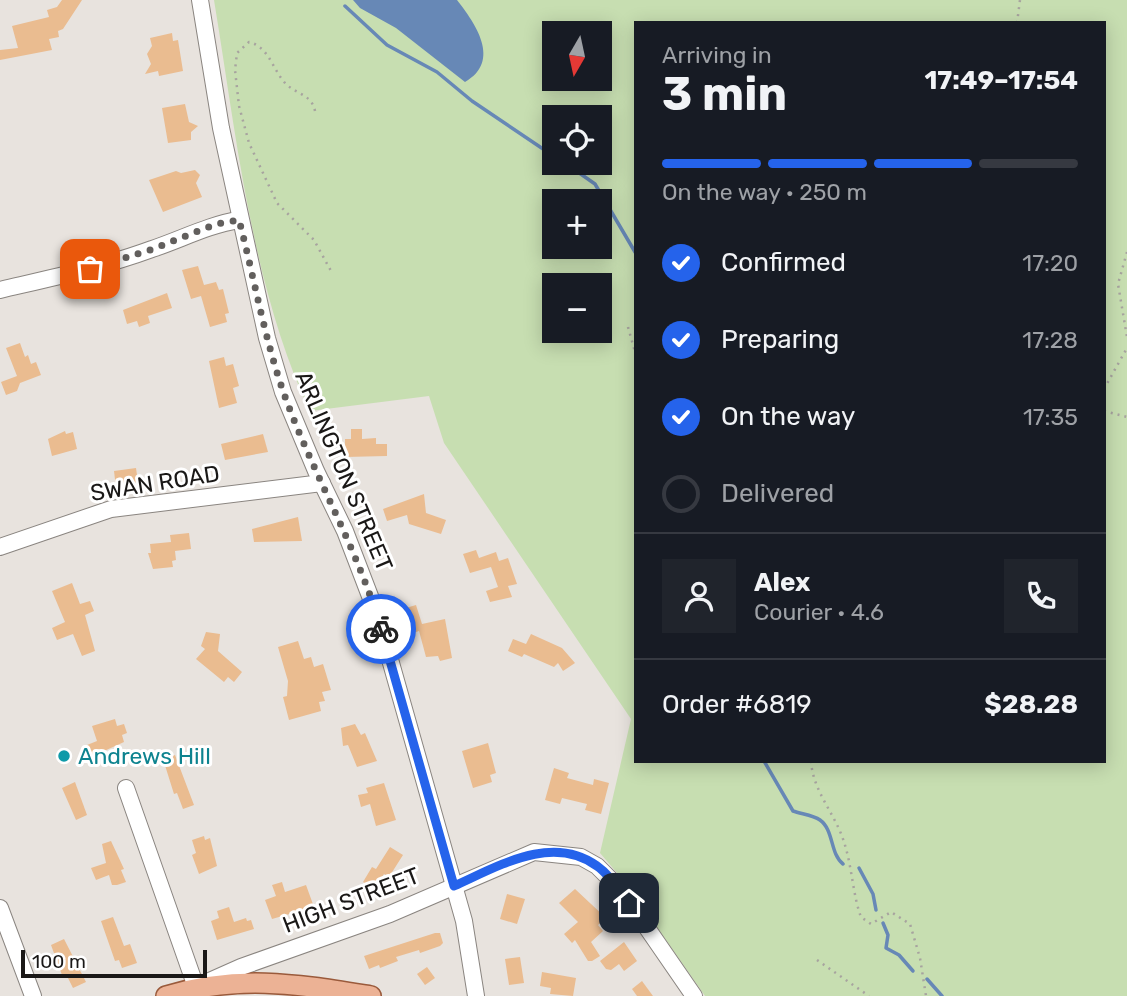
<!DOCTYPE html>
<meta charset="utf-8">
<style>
body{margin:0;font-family:Rubik,sans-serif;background:#20242c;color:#f1f3f6;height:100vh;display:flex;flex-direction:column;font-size:26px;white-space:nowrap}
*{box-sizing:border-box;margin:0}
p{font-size:23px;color:#9ea1a6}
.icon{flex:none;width:38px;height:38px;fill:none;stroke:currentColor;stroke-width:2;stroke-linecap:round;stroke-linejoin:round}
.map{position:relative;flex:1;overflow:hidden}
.panel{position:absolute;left:634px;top:21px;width:472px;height:742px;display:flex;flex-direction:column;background:#171b24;border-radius:0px;box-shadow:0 4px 18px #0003}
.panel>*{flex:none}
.needle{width:46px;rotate:189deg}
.controls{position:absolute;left:542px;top:21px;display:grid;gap:14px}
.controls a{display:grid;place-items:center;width:70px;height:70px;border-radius:0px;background:#171b24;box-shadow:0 4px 18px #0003;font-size:35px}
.scale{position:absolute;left:21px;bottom:18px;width:186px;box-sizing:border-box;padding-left:7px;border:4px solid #1a1817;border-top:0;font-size:19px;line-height:24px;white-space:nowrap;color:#1a1817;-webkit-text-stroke:5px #fff;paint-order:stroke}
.pin{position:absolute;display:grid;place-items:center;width:60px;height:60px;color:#fff;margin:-30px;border-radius:14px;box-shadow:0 4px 10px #0006}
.courier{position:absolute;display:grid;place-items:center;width:70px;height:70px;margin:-35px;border:5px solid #2563eb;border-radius:50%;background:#fff;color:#222;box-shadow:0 2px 9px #0007}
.head em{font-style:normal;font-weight:700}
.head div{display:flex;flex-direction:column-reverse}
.head{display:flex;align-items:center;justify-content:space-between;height:119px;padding:0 28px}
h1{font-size:46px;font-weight:700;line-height:52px}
.bar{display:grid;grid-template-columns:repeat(4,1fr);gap:10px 7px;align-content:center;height:84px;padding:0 28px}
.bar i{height:9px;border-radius:5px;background:#363941}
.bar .current{background:#2563eb}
.bar p{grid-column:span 4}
.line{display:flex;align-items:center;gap:18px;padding:0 28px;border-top:2px solid #363941}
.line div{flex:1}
.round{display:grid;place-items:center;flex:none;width:74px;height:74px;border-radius:0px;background:#20242c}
ol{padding:0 28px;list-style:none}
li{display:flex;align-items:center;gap:21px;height:77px}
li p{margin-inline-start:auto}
li .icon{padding:7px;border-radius:50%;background:#2563eb;color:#fff;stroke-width:4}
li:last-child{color:#9ea1a6}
li i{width:38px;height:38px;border:4px solid #363941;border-radius:50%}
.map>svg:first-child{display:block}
</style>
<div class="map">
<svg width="1127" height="996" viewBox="0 0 1127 996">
<rect width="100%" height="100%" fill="#e8e3de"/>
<path fill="#c7deb1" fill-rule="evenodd" d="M214,0h913v996h-422l-76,-109 -29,-34 31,-134 -187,-276 -15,-47 -119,15c-58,-122 -74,-278 -96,-411zM635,23h469v738h-469zM555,33h45v46h-45zM555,117h45v46h-45zM555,201h45v46h-45zM555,285h45v46h-45z"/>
<path fill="#6788b6" d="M457,0c18,23 45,61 8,82l-69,-54 -36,-20 -7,-8z"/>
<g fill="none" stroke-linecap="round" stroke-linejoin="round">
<g stroke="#6788b6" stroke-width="3.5">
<path d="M345,6l42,39 50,27 35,29 83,56"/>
<path d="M565,163l30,21 40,68"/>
<path d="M764,761l29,50c8,3 20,4 27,9 14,10 10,34 23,44"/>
<path d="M859,868l14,26 3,16"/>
<path d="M883,923l5,12 -2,13 13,7 14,16"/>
<path d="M927,979l15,17"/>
</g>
</g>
<g fill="#eabc90">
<path d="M62,0h20l-19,29 -5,2 1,6 -10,2 3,11 -52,10v-10l18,-2 -6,-22 37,-9 -2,-7 10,-3z"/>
<path d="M172,33l1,8 5,-1 5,31 -24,5 -1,-5 -13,3 6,-10 -4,-10 5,-8 -2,-8z"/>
<path d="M185,104l4,18 9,4 -7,6v8l-23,3 -6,-35z"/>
<path d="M195,170l5,5 -4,8 6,14 -39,15 -14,-32 27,-9 5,2z"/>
<path d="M198,266l6,19 12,-3 3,8 4,-1 6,24 -4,1 2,8 -17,5 -9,-31 -10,3 -9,-29z"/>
<path d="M167,293l5,15 -24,8 2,7 -11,4 -2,-6 -10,3 -4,-14z"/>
<path d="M20,343l5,14 3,-2 3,9 5,-2 5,13 -21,8 -3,8 -11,4 -5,-13 16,-6 -11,-28z"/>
<path d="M224,357l2,9 7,-2 6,22 -6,2 4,15 -18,5 -10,-47z"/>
<path d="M351,429h11v10l14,-1v6h11v12l-42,1v-18h6z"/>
<path d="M65,431l1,3 7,-2 4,17 -25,7 -4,-17z"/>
<path d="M263,434l5,18 -43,8 -4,-16z"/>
<path d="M136,468l2,14 -22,6 -2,-17z"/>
<path d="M424,494l2,19 20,7 -5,14 -32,-10 -2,-9 -20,6 -4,-12z"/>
<path d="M298,517l4,24 -48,1 -2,-13z"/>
<path d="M189,533l2,16 -16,2 1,9 -4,1 1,6 -20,2 -5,-16h3l-1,-9 21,-2 -1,-7z"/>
<path d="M476,550l3,8 17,-6 3,9 9,-3 9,26 -9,2 4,11 -22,5 -4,-11 12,-4 -7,-20 -21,6 -7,-19z"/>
<path d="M72,583l8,21 10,-3 4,10 -9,4 10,36 -13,5 -9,-22 -16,6 -5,-12 13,-6 -13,-31z"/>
<path d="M416,605l6,19 23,-5 7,39 -12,3 -2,-5 -12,1 -7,-26 -6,2 -2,-7 -4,1 -4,-11 5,-2 -2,-6z"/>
<path d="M206,632l14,2 -2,17 24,21 -8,10 -6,-5 -4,5 -28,-23 9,-10 -4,-3z"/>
<path d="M531,634l31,14 13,15 -12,8 -5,-8 -4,4 -30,-13 -2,3 -14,-6 5,-12 13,5z"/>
<path d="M298,641l6,18 7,-2 3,10 9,-3 8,26 -9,2 3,9 -6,1 2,9 -32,9 -6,-23 4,-1 1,-15 -10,-34z"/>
<path d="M115,719l2,7 7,-2 3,9 -5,2 2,7 -33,15 -4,-12 10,-4 -5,-15z"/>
<path d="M355,724l6,11 4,-2 12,28 -20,6 -9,-22 -5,1 -2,-18z"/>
<path d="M488,743l8,30 -6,2 2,7 -19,6 -11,-37z"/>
<path d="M175,755l19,50 -11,4 -6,-16 -3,1 -11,-35z"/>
<path d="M554,768l15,5 -2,5 26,7 1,-6 15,4 -8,31 -16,-4 2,-6 -25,-6 -2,6 -15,-4z"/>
<path d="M75,782l12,33 -11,5 -14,-32z"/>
<path d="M384,783l12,37 -20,6 -6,-22 -9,3 -3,-12 10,-2 -2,-5z"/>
<path d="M204,836l1,4 5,-2 7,28 -18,8 -7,-19 4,-2 -4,-13z"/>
<path d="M111,841l13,28 -3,1 5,12 -9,3h-5l-3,-10 -13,5 -5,-12 15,-5 -4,-19z"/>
<path d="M390,847l13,8 -14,22 -5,-3 -10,16 -11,-8 9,-15 4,2z"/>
<path d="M282,882l3,10 21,-7 8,22 -42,12 -7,-19 11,-4 -4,-11z"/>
<path d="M575,889l31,29 -8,7 5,6 -12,11 9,14 -8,5h-4l-13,-21 -3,3 -8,-9 14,-12 -19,-19z"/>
<path d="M507,894l18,5 -8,25 -17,-5z"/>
<path d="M229,907l5,15 12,-4 1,3 4,-1 3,9 -37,11 -6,-19 8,-3 -2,-7z"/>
<path d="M113,917l11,29 6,-2 7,19 -15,5 -3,-8 -4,1 -14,-40z"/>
<path d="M435,933h5l3,10 -3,3 -20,7 -1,-3 -23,7 2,4 -18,7 -1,-3 -10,4 -5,-13z"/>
<path d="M64,939l22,43 -13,6 -7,-14 -4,1 -11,-30z"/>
<path d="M624,942l13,19 -13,10 -5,-7 -8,6 -5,-1 -6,-8z"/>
<path d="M520,957l4,26 -15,2 -4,-26z"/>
<path d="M427,967l8,11 -10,7 -8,-11z"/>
<path d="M542,972l34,6 -3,18 -23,-2 1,-6 -11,-2z"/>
<path d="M642,981l11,15h-16l-5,-7z"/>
</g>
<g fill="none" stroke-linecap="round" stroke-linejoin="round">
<defs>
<g id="minor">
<path d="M200,0l21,128 46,210 16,54 33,79 29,60 33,86 86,304 12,75"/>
<path d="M0,290c51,-12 103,-23 152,-41 30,-10 56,-24 87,-29"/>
<path d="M0,547l111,-38 211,-26"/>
<path d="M126,788l70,199 45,-20 149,-53 144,-62 47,5 16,9 15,15 33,44 49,71"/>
<path d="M0,908l33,88"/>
</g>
<path id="major" d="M166,996c74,-22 130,-12 205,0"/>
</defs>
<use href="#minor" stroke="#8a8580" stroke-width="18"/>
<use href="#major" stroke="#9a5a3b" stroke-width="22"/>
<g stroke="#a7a39f" stroke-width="2.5" stroke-dasharray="2 5" stroke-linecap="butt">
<path d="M1017,23l3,-23"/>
<path d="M315,111c-3,-16 -18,-17 -28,-26 -14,-13 -17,-38 -38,-43l-12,11 -2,17 4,36 10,37 28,60 37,37 17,31"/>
<path d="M1127,252l-9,32 9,53"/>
<path d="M628,327l7,25"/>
<path d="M1104,389l23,-41"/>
<path d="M1104,411l23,6"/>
<path d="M811,761c2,31 24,52 33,81 8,24 9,54 17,75l10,7 20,-12 19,12 10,34 6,38"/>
<path d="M817,960l52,36"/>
</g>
<use href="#minor" stroke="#fff" stroke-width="16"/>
<use href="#major" stroke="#ecb295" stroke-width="19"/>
</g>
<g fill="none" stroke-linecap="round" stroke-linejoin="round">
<path stroke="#625f5d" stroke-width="7" stroke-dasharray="0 12.6" d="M90,269l63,-20 63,-25 23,-4c15,57 25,116 44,171 29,82 74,155 98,238"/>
<path stroke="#2563eb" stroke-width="9" d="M381,629l73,257c43,-19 98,-53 143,-20 13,9 22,24 32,37"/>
</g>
<circle fill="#0f9aa8" stroke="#fff" stroke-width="2.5" cx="64" cy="756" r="7"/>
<g text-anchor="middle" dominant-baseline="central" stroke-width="6" stroke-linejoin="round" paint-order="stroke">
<g font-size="23" fill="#1a1817" stroke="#fff">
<text transform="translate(344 471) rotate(67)">ARLINGTON STREET</text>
<text transform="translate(155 483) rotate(-9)">SWAN ROAD</text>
<text transform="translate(351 900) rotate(-21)">HIGH STREET</text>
</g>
<g font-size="23" fill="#0d838f" stroke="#fff" text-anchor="start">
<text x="78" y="756">Andrews Hill</text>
</g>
</g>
</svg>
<div class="controls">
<a><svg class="needle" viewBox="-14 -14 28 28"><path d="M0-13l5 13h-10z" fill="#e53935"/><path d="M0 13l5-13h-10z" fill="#9ea1a6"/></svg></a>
<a><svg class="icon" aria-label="locate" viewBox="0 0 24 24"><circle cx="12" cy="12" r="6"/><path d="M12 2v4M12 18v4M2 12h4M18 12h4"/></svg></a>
<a>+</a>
<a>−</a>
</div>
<div class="scale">100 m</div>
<div class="pin" style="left:90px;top:269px;background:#ea580c"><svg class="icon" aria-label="bag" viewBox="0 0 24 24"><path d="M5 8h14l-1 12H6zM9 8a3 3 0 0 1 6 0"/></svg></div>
<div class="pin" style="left:629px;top:903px;background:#1f2937"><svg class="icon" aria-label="home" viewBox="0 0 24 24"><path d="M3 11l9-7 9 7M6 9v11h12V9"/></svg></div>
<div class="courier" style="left:381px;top:629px"><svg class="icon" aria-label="bike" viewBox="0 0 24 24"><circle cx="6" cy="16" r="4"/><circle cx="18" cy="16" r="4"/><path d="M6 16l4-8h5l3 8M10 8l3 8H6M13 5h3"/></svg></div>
<section class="panel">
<div class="head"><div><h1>3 min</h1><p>Arriving in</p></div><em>17:49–17:54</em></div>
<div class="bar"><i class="current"></i><i class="current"></i><i class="current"></i><i></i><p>On the way · 250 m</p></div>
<ol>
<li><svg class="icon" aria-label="check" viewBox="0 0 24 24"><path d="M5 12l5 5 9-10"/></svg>Confirmed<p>17:20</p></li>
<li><svg class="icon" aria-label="check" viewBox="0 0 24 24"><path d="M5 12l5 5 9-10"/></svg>Preparing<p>17:28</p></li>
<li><svg class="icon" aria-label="check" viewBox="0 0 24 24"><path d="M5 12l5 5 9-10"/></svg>On the way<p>17:35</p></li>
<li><i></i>Delivered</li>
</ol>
<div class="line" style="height:126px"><a class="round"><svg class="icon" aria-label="person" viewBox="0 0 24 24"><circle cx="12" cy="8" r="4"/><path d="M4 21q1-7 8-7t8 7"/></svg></a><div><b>Alex</b><p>Courier · 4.6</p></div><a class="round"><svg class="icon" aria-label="phone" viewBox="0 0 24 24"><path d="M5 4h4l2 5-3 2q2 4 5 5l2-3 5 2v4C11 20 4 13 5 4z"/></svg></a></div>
<div class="line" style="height:91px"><div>Order #6819</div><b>$28.28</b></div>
</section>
</div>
